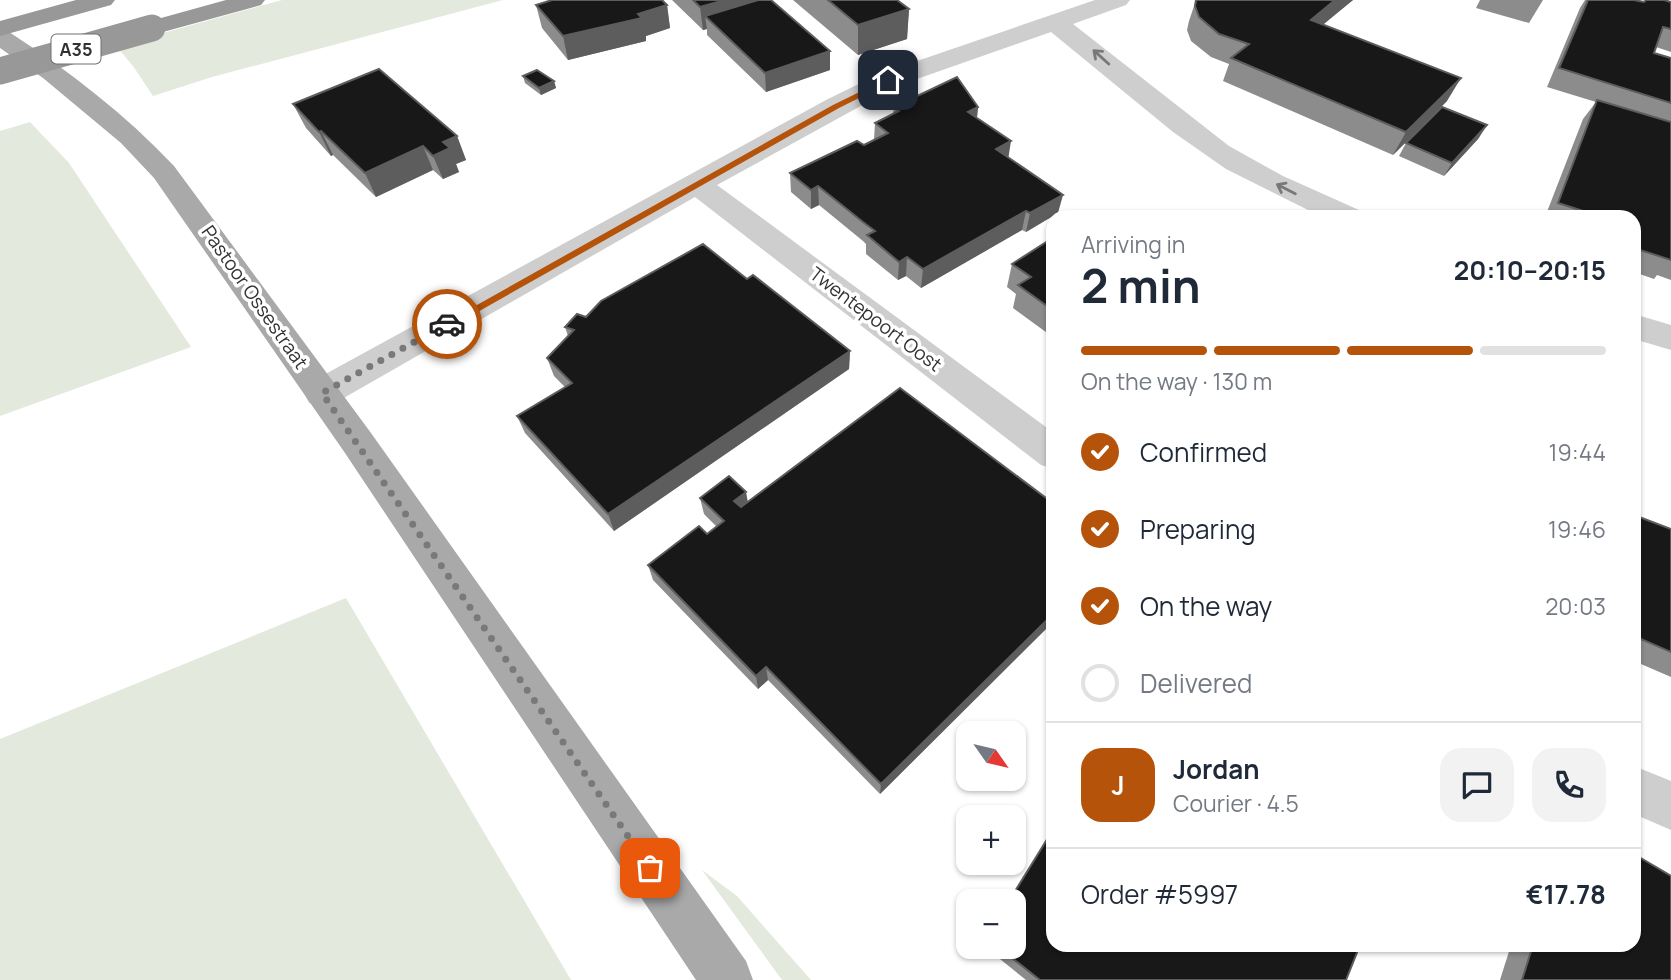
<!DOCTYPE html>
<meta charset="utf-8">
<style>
body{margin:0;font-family:Manrope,sans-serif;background:#f2f2f3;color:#1f2937;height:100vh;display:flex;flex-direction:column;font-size:26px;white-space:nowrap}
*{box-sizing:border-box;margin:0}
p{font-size:23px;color:#747a83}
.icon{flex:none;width:38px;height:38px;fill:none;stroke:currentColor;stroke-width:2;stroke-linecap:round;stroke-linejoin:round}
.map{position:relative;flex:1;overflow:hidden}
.sheet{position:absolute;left:1046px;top:210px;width:595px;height:742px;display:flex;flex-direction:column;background:#fff;border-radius:21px;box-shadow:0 2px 5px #0004}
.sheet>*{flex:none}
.needle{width:46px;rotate:124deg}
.buttons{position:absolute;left:956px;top:721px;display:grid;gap:14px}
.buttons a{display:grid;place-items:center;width:70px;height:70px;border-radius:14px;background:#fff;box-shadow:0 2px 5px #0004;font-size:35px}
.pin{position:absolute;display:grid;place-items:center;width:60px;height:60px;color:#fff;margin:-30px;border-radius:14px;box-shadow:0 4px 10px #0006}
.courier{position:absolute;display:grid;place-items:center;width:70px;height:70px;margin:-35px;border:5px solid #b45309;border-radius:50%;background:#fff;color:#222;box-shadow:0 2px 9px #0007}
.head em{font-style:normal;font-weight:700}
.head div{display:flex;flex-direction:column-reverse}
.head{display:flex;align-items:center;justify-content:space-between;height:119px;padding:0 35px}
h1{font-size:46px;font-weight:700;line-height:52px}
.bar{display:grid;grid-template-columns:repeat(4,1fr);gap:10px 7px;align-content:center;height:84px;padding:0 35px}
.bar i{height:9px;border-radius:5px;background:#e0e1e3}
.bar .selected{background:#b45309}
.bar p{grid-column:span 4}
.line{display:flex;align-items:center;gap:18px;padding:0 35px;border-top:2px solid #e0e1e3}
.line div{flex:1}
.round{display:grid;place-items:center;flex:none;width:74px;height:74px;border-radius:21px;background:#f2f2f3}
ol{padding:0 35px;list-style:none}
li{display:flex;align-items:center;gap:21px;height:77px}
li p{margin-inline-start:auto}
li .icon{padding:7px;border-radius:50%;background:#b45309;color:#fff;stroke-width:4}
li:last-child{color:#747a83}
li i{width:38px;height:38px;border:4px solid #e0e1e3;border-radius:50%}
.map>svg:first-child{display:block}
</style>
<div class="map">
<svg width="1671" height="980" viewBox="0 0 1671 980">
<rect width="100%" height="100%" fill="#fff"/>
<g fill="#e4e9de">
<path d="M282,0h221l-291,77 -59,19 -20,-30 -17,-20z"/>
<path d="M30,122l39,41 122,184 -191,69v-285z"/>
<path d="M346,598l225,382h-571v-241z"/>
<path d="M702,870l35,26 74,84h-29z"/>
</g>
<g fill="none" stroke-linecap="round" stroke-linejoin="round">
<g fill="#cecece" fill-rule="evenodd">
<path d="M1095,0h35l-4,5 -53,19 156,122 54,30 76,34 4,7h-41l-96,-48 -53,-37 -122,-100 -154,54 -180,99 337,248v36l-13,-4 -346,-268 -360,206 -13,4 -13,-4 -5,-10 5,-10 517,-283 53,-26z"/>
<path d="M1634,314l37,11v25l-37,-11z"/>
<path d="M1634,766l37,15v49l-37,-16z"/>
</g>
<path fill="#a9a9a9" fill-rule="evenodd" d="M0,29l9,3c60,39 116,82 165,134l197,267 375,528 7,19h-57l-351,-527 -191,-275 -33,-35 -78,-65 -43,-30z"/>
<g fill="#989898" fill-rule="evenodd">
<path d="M76,0h39l-4,5 -111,31v-15z"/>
<path d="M226,0h39l-4,5 -109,30 -9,-2 -3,-5 3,-5z"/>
</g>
<path stroke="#989898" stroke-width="27" d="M0,71l152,-43"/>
</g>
<g fill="#8c8c8c">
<path d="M672,0h99l59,70 -64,22 -59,-57v-6l-4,1z"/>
<path d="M793,0h104l12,9 -2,30 -49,16z"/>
<path d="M1196,0h157l-30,24 124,77 -54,54 -170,-74 6,-17 -18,-7 -20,-16 -4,-11 2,-9z"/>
<path d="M1480,0h63l-14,23 -53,-15z"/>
<path d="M1585,0h49l10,2h27v50l-15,-5 -2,6 17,5v222l-14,-5 -3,4 -20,-7v-55h-89l38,-98 13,-17 -49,-15 33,-79z"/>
<path d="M536,5h131l3,23 -24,8v5l-78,19 -26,-32z"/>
<path d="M523,76l31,5 2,7 -15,7 -16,-12z"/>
<path d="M293,104l164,32 9,24 -10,4 3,8 -16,7 -10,-9 -57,27 -43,-42 -2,1 -25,-28z"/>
<path d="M894,107h84l-1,11 31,40 50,55 -32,19 -4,-2 -101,58 -15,-12 -8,4 -32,-26v-10l-3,-3 -44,-36 -8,4 -20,-17 -1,-19 74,-28 10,-5 1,-17 18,-9z"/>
<path d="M1487,125l-9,14 -34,37 -45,-20 7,-13z"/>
<path d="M1054,237v101l-41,-30 3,-14 -9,-7 5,-23z"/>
<path d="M747,279l103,72 -1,18 -235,162 -89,-98 -8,-17 48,-29 -11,-11 -7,-18 21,-22 -3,-9 21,-10z"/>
<path d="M1054,370v17l-5,-3z"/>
<path d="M700,498l48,4 306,2v117l-174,173 -112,-114 -10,9 -105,-109 -5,-15 59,-31 9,-8 -12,-12z"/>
<path d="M1634,515l37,14v148l-37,-16z"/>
<path d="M1051,833l3,112 292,35h-320l-41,-33h28v-46h-5z"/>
<path d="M1511,945h123l37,35h-171z"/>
</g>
<g fill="#5d5d5d">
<path d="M725,0h39l-59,16 2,13 -4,1 -3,-23z"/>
<path d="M1335,0h18l-52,43 10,-23z"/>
<path d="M667,5l3,23 -24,8v5l-78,19 -5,-24z"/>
<path d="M909,9l-2,30 -49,16v-30z"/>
<path d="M830,51v19l-64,22 -1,-19z"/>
<path d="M1461,78l-14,23 -54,54 13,-23z"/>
<path d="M554,81l2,7 -15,7 -2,-7z"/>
<path d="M978,107l-2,19 -8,-14z"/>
<path d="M1487,125l-9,14 -34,37 8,-13z"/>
<path d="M321,131l12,24 -2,1 -12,-24z"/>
<path d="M457,136l9,24 -10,4 3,8 -16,7 -10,-23 10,-14z"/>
<path d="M1011,141l-3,19 -12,-11z"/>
<path d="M423,146l10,24 -57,27 -11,-24z"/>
<path d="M818,186l1,19 -8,4v-19z"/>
<path d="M1063,195l-5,18 -32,19 4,-19z"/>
<path d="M1026,211l-4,19 -101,58 2,-19z"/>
<path d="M907,257l-1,19 -8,4 1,-18z"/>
<path d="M850,351l-1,18 -235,162 -6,-17z"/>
<path d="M746,492l3,16 -12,9 -3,-16z"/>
<path d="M1054,613v8l-174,173 1,-10z"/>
<path d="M766,667l2,13 -10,9 -2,-13z"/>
</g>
<g fill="#181818" stroke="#5d5d5d" stroke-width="2">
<path d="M552,0h110l5,5 -29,9 4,4 -79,18 -27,-31z"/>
<path d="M693,0h32l-25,7z"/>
<path d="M758,0h13l59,51 -65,22 -60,-57z"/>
<path d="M828,0h69l12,9 -51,16z"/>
<path d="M1196,0h139l-24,20 150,58 -55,54 -175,-74 18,-14 -30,-10 -20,-17 -4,-11z"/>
<path d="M1588,0h46l10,2 2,-2h18l7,2v27l-8,-2 -9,26 17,5v45l-112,-35z"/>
<path d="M379,69l78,67 -14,6 7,6 -17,8 -10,-10 -58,27 -44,-42 -2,1 -26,-28z"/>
<path d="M537,70l17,11 -15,7 -16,-12z"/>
<path d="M957,77l21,30 -10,5 43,29 -15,8 67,46 -33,18 -4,-2 -103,58 -16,-12 -8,5 -32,-27 8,-4 -12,-9 -45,-36 -7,4 -21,-17 67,-32 7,4 24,-12 -13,-10 24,-12 -5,-4z"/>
<path d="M1597,100l74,22v138l-37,-12v-31h-53l2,-6 -25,-8z"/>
<path d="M1442,107l45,18 -35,38 -46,-20z"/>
<path d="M1054,237v74l-36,-26 13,-8 -19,-13z"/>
<path d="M703,244l44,35 6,-4 97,76 -242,163 -91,-98 55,-33 -25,-25 27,-28 -9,-3 12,-13 9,3 15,-16z"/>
<path d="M900,388l154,116v109l-173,171 -115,-117 -10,9 -108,-111 51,-39 8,8 17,-13 -24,-23 29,-22 17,16 -12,9 7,6z"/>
<path d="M1634,515l37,14v123l-37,-16z"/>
<path d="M1051,833l3,2v110h306l-14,35h-306l-42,-33h15v-46h-4z"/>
<path d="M1634,854l37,22v104h-149l11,-35h101z"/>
</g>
<defs><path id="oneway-shaft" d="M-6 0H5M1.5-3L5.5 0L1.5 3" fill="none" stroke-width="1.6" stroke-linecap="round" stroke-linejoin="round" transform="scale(1.75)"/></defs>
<g stroke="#787878">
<use href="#oneway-shaft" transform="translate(1101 57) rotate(-138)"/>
<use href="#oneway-shaft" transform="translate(1286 189) rotate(-153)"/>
</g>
<path fill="#b45309" d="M888,78l3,4 -52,26 -388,219 -8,-3 390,-219z"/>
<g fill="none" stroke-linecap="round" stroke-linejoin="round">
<path stroke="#797979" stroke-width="7" stroke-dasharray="0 12.6" d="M447,324l-125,69 328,475"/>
</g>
<g text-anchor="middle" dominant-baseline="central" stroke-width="7" stroke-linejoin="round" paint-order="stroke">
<rect fill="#fff" stroke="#6f6f6f" stroke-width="2" x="51.5" y="34.5" width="49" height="29" rx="5"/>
<g font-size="18" font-weight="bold" fill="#313131">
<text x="76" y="49">A35</text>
</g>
<g font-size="19" fill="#313131" stroke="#fff">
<text transform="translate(255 297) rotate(55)">Pastoor Ossestraat</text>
<text transform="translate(876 319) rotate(37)">Twentepoort Oost</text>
</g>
</g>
</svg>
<div class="buttons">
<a><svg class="needle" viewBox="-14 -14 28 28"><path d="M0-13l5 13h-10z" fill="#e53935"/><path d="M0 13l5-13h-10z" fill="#747a83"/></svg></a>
<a>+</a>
<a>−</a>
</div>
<div class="pin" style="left:650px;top:868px;background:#ea580c"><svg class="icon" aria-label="bag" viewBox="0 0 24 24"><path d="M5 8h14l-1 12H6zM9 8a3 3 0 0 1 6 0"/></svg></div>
<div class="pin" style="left:888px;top:80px;background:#1f2937"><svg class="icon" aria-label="home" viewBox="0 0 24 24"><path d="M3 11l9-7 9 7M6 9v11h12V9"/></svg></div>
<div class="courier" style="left:447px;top:324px"><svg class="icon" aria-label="car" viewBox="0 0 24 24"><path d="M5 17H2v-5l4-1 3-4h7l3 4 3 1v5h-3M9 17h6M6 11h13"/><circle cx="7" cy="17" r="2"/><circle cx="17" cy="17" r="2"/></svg></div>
<section class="sheet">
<div class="head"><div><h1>2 min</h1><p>Arriving in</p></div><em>20:10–20:15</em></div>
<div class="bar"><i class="selected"></i><i class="selected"></i><i class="selected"></i><i></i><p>On the way · 130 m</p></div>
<ol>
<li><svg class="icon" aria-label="check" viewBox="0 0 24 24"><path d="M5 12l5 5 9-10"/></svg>Confirmed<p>19:44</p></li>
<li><svg class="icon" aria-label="check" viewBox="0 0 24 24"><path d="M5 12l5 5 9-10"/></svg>Preparing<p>19:46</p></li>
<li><svg class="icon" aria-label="check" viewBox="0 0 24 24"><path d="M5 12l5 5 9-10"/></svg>On the way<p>20:03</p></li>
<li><i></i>Delivered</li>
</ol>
<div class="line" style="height:126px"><b class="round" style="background:#b45309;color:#fff">J</b><div><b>Jordan</b><p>Courier · 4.5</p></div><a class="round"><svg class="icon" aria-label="chat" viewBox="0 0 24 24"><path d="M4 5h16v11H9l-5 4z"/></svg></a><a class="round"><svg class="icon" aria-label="phone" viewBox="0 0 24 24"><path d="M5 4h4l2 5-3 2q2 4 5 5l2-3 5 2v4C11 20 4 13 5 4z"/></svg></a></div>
<div class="line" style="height:91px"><div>Order #5997</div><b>€17.78</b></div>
</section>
</div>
